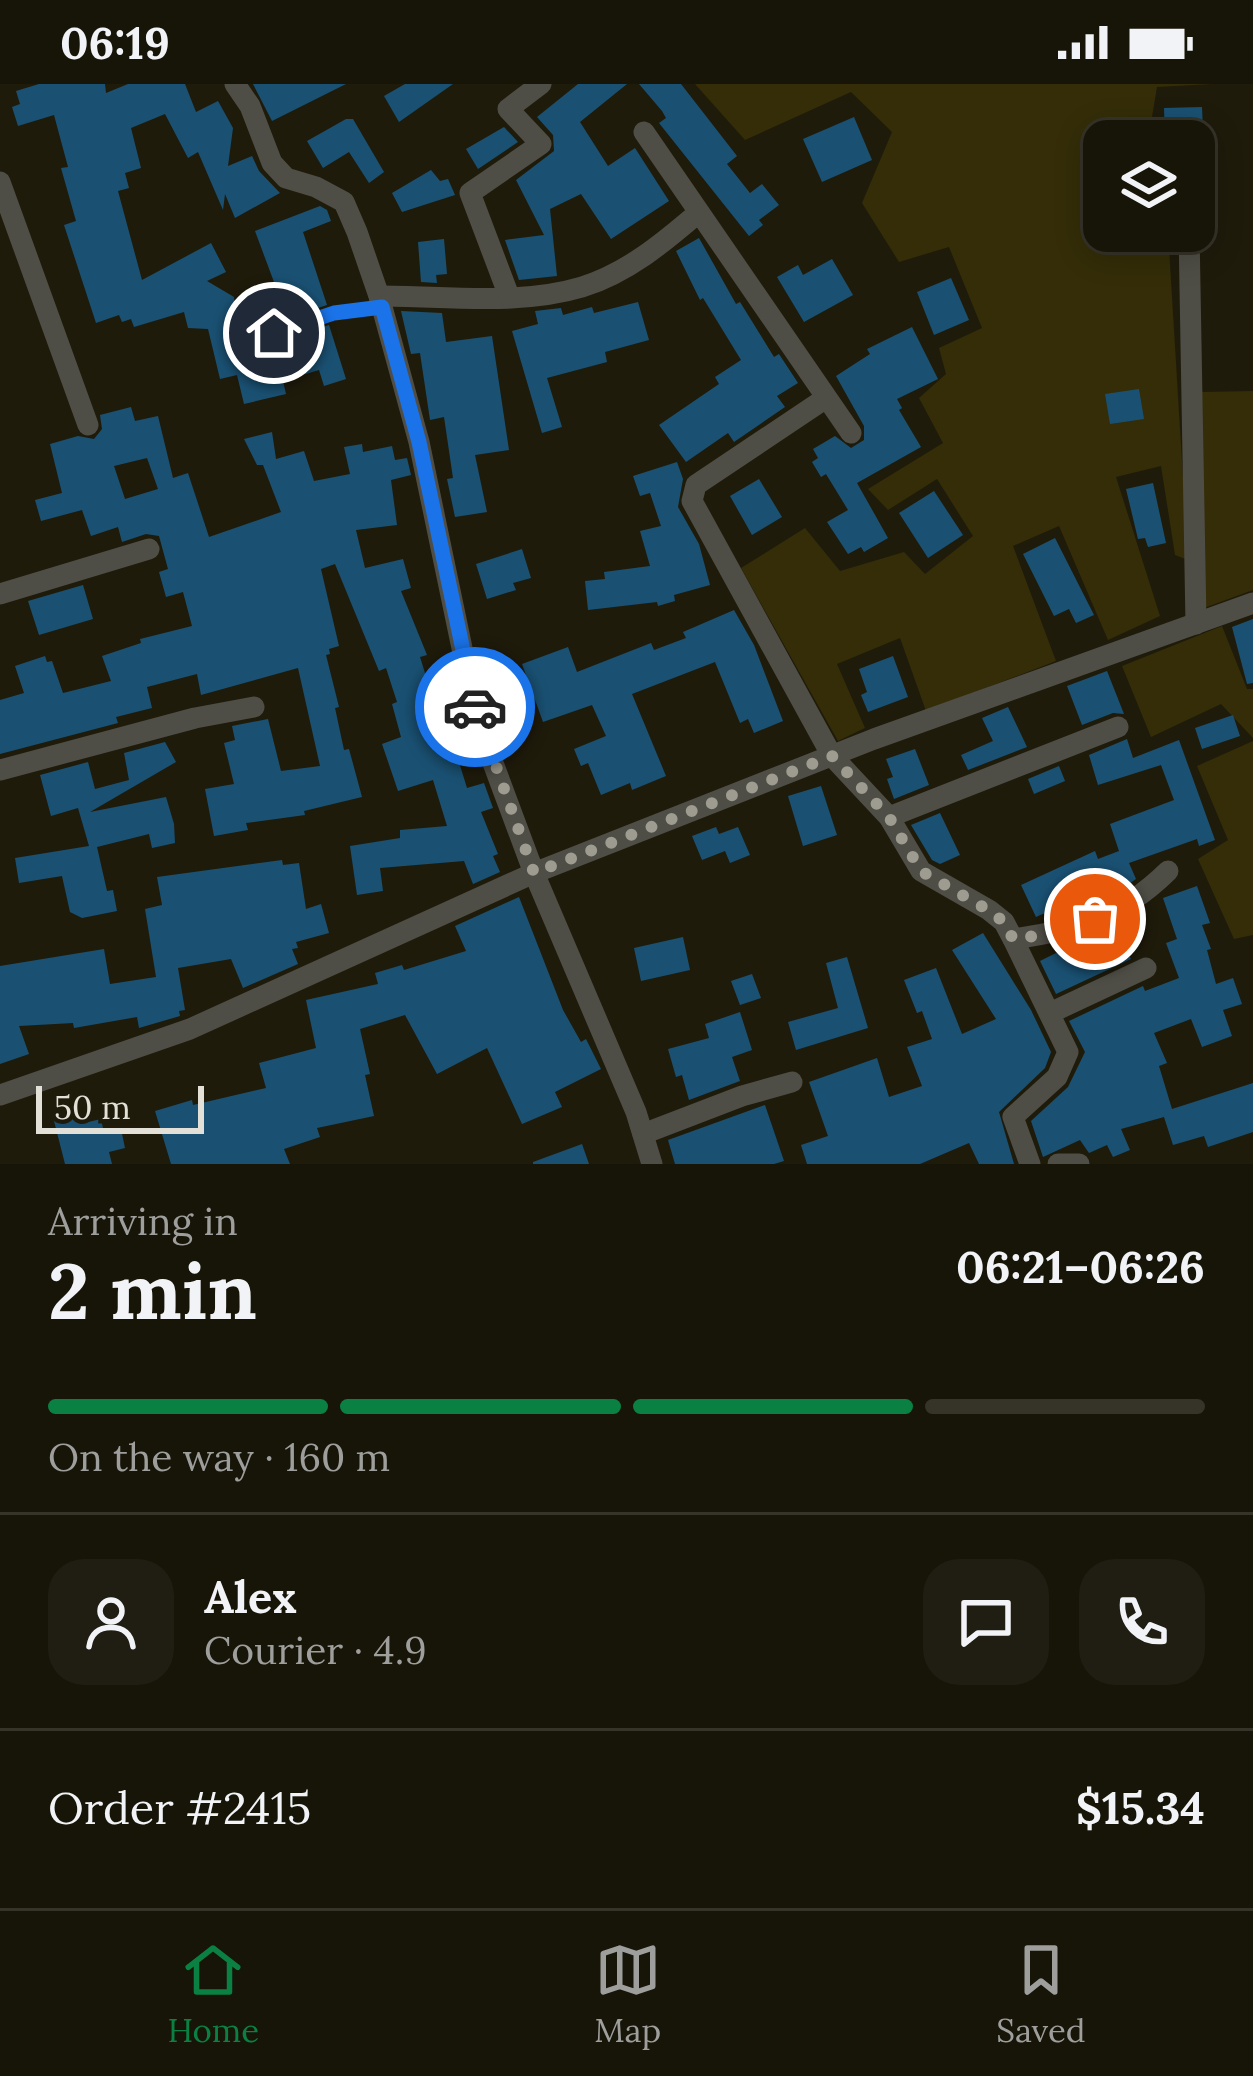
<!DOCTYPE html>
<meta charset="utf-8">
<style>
body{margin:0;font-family:Lora,serif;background:#201d12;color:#f1f3f6;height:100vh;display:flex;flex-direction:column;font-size:45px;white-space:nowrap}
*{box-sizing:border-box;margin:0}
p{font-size:39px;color:#9e9e9c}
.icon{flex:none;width:66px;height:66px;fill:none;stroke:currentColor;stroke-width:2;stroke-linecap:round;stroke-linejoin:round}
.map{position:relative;height:1080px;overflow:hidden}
.sheet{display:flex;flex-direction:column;background:#171408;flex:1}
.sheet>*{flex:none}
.tools{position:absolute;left:1083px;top:36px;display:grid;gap:24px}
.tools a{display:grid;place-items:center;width:132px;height:132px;border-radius:24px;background:#171408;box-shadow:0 6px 30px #0003,0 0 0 3px #363329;font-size:60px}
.scale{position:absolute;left:36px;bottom:30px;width:168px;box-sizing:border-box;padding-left:12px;border:6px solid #e3e1d7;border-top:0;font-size:33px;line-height:42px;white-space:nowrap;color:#e3e1d7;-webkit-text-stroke:9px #1f1b0b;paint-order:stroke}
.pin{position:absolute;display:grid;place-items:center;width:102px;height:102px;color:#fff;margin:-51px;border:6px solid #fff;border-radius:50%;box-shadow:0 3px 12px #0007}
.courier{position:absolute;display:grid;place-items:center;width:120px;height:120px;margin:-60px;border:9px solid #1a73e8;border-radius:50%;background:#fff;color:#222;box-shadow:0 3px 15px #0007}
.summary em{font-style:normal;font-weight:700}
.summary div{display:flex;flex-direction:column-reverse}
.summary{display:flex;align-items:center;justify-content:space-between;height:204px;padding:0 48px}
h1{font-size:78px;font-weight:700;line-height:90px}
.bar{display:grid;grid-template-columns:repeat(4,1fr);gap:18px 12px;align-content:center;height:144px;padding:0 48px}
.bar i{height:15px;border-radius:9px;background:#363329}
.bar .active{background:#0b8043}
.bar p{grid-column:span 4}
.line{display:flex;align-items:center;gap:30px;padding:0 48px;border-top:3px solid #363329}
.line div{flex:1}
.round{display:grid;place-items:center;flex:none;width:126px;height:126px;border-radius:36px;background:#201d12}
.status{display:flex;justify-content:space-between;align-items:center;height:84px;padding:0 60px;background:#171408;direction:ltr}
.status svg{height:33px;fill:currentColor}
.menu{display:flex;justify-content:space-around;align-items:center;height:168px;border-top:3px solid #363329;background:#171408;font-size:33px;color:#9e9e9c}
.menu a{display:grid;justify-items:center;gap:6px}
.menu .active{color:#0b8043}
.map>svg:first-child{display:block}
</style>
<div class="status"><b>06:19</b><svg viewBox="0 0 49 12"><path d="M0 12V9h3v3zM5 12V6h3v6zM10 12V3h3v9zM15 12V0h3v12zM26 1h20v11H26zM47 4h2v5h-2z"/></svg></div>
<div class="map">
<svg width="1253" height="1080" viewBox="0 0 1253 1080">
<rect width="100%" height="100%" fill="#1f1b0b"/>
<g fill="#342d08">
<path d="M695,0h518l-56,3 -9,54h-44v90h64l20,329 -13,-5 -14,-89 -45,11 44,139 -52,24 -49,-114 -46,20 43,115 -130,50 -26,-73 -63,26 28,64 -27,13 -97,-173 64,-40 35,43 64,-19 21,22 48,-38 -36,-57 -49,31 -20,-21 75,-46 -24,-45 27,-24 -7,-26 43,-20 -33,-81 -50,15 -37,-59 30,-71 -41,-40 -106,48z"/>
<path d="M1253,307v199l-49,18 -2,-216z"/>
<path d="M1222,542l25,63h6v49l-32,-34 -70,33 -29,-71z"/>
<path d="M1253,657v194l-19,4 -36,-80 30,-19 -31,-74z"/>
</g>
<g fill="#1a5173" fill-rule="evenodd">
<path d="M39,0h66l1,9 22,-9h57l11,28 22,-11 15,27 -5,38 24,-10 7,15 21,22 -45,25 -10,-24 -2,16 -25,-58 -10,6 -23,-44 -34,14 10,40 -16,5 4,15 -11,3 24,89 69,-37 15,29 -19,9 27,16 4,41 26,-6 3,7 9,3 53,-17 17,54 -22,7 -5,-16 -36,11 3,13 -42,10 -7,-29 -17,4 -12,-50 -20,-1 -4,-16 -50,15 -3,-8 -9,3 -3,-7 -23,8 -32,-98 12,-4 -15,-53 7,-1 -14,-52 -36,11 -6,-19 8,-3 -4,-13z"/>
<path d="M253,0h93l-74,37z"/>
<path d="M405,0h48l-54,38 -15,-26z"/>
<path d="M578,0h49l-47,38 28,44 27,-18 34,53 -58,38 -30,-45 -31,15 7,67 -38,4 -14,-40 39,-5 -28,-55 38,-29 -1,-16 -16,-18z"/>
<path d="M639,0h42l56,72 -10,8 23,29 12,-9 17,21 -20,15 4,5 -14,11 -90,-113 7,-5 -4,-7z"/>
<path d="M1202,23l1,23h-10v11h-28l-1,-33z"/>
<path d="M854,33l18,43 -50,22 -19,-43z"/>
<path d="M346,35h7l31,53 -15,11 -20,-31 -26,16 -16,-27z"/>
<path d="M504,43l14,15 -40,27 -12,-20z"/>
<path d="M431,86l9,11 8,-2 7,16 -53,17 -10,-19z"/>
<path d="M320,122l7,4 4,11 -28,11 24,73 -45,15 -11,-37 3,-1 -19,-51z"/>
<path d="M699,154l37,66 4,-2 34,55 5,-3 19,29 -21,13 8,11 -51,35 -6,-9 -42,29 -27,-37 60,-41 -4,-7 26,-17 -38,-62 -3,2 -24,-49z"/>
<path d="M444,155l3,35 -11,1 1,8 -16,-1 -3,-40z"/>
<path d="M832,175l21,36 -49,27 -27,-45 21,-12 5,10z"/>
<path d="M951,194l18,42 -35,15 -17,-43z"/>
<path d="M638,218l11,38 -44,12 2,10 -60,16 15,49 -20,6 -30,-102 26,-7 -3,-13 26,-3 2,7 29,-8 2,6z"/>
<path d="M401,227l41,2 4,29 46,-6 17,114 -34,5 12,57 -32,5 -8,-38 6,-1 -9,-61 -14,3 -10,-67 -9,1z"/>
<path d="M912,243l26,52 -41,20 5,9 -3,2 22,37 -64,36 31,55 -24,14 -3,-5 -13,7 -21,-32 21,-12 -22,-36 -5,3 -9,-15 6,-4 -5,-9 22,-13 16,12 13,-8v-14l-28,-50 34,-22 -3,-5z"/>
<path d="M1139,305l5,30 -34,5 -5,-30z"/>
<path d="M131,323l4,14 23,-5 15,62 15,-5 21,64 72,-25 -18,-47h-6l-13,-26 28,-7 4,27 28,-8 10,30 36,-7 -6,-27 18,-3 1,8 29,-6 3,14 12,-2 4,17 -20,5 6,45 -41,5 9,38 38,-9 8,29 -10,3 26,64 -7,2 21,67 6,-1 20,65 17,-5 9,25 -12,4 17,42 -5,2 7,16 -27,12 -9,-23 -84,7 3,23 -26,4 -7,-49 50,-8v-8l47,-4 -14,-46 -35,11 -16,-47 19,-7 -9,-33 5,-2 -11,-34 -7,3 -44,-107 -14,5 18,77 -10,3 1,5 -4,1 13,52 -4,1 9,42 5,-1 13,48 -58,14 1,4 -59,8 2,7 -34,6 -9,-47 29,-5 -10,-41 11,-3 -3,-14 36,-7 13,52 39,-5 -22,-98 -97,27 -4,-21 -50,13 5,21 -36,9 2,6 -118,31v-54l24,-7 -9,-27 30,-10 2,6 5,-1 11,32 48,-12 -9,-25 39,-13 -1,-4 52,-13 -9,-34 -17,5 -7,-25 9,-3 -9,-33 -13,-2 -24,8 -4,-15 -27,9 -9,-26 -41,11 -6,-21 27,-7 -12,-49 28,-8 16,3 8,-10 -2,-14zM147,374l11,31 -33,10 -11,-33z"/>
<path d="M677,378l6,17 -5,28 21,37 11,41 -36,10 1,6 -17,5 -1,-4 -69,8 -3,-29 20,-2 -1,-7 46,-6 -10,-35 21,-5 -11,-33 -10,3 -7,-20z"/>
<path d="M759,395l23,38 -30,18 -22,-39z"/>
<path d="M1153,399l13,60 -18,4 -3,-9 -7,1 -12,-50z"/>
<path d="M934,407l29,44 -35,23 -29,-45z"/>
<path d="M1055,454l39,77 -18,8 -7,-14 -15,7 -31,-62z"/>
<path d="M522,465l9,29 -18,5 3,7 -29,9 -11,-35z"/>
<path d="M83,501l10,34 -54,16 -11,-34z"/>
<path d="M734,526l20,35 29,76 -29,12 -6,-14 -8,4 -25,-61 -83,32 34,82 -34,14 -2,-7 -29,12 -13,-32 -7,3 -7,-17 32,-13 -14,-31 -49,17 -21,-58 46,-17 9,25 74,-29 3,7 32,-12 -3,-6z"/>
<path d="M1253,535v64l-6,1 -15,-57z"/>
<path d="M893,572l15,41 -40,15 -7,-17 6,-3 -8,-23z"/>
<path d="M1107,587l17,43 -11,-1 -31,12 -15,-39z"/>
<path d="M1008,623l19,40 -59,23 -7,-15 32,-14 -11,-23z"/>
<path d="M1233,631l7,21 -38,13 -7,-21z"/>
<path d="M1127,655l6,19 46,-18 36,100 -16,6 -2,-7 -68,24 7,16 -22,15 -8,-17 -42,19 3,7 -31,14 -15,-32 74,-34 3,8 21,-8 -9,-27 64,-24 -13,-35 -63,20 -9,-30z"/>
<path d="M165,658l11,20 -86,50 76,-15 8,27 1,19 -23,5 -3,-14 -52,13 10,44 6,-1 4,21 -35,7 -12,-6 -8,-36 -43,7 -4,-25 74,-12 -11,-38 -27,8 -11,-41 48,-13 7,27 34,-9 -5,-27z"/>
<path d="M915,665l14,36 -35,14 -7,-20 6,-2 -7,-18z"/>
<path d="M1059,682l6,15 -31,13 -6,-15z"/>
<path d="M821,702l16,49 -34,11 -15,-50z"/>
<path d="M940,729l20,42 -20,9 -8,-4 -21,-35z"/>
<path d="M716,743l3,7 19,-7 12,28 -20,8 -5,-12 -23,9 -10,-24z"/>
<path d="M282,776l1,5 16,-2 7,46 15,-5 8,29 -33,9 2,6 -6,1 6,15 -55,24 -12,-29 -53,9 7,42 -6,1 1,5 -41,12 -2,-11 -63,11 -1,-5 -54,3 10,28 -29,10v-98l104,-17 6,35 46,-7 -11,-68 17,-4 -5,-28z"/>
<path d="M1197,802l13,37 -8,2 9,24 -4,1 9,34 17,-6 9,26 -19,6 9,26 -30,11 -11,-28 -37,14 13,30 -8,3 13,43 81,-26v49l-45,15 -4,-11 -31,9 -9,-28 -43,12 9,21 -17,7 -6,-12 -18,8 -9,-13 -37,17 -12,-36 37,-34 17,-35 -16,-31 74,-35 2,5 34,-13 -13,-35 11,-4 -14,-41z"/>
<path d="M519,813l44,113 18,32 5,-3 15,30 -46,23 7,15 -40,17 -35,-76 -50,26 -32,-59 -45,14 10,45 -5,1 9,41 -57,12 3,9 -36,12 6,15h-119l-16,-53 37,-11 1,5 73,-17 -7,-25 57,-15 -10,-48 72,-16 -3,-11 27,-8 2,5 62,-19 -11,-25z"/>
<path d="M1127,837l6,12 -12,5 10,21 -75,35 -16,-33 26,-13 4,8 36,-15 -3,-8z"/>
<path d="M983,849l48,77 20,42 -6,16 -46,44 15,52h-35l-10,-21 -49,21h-113l-6,-19 27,-9 -19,-54 68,-24 12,39 33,-11 -15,-39 25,-8 -10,-28 -5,2 -13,-33 32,-12 26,66 34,-15 -44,-69z"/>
<path d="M683,853l7,33 -49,11 -7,-33z"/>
<path d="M847,873l21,71 -72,22 -8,-28 50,-14 -12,-45z"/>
<path d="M752,890l9,24 -21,7 -9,-24z"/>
<path d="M740,928l12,38 -20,7 8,24 -51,19 -7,-25 -6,2 -8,-28 41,-11 -4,-14z"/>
<path d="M765,1021l19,56 -10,3h-99l-7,-24z"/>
<path d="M77,1027l3,13 21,-5 3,14 17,-4 4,19 -16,4 3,12h-47l-12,-47z"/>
<path d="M582,1060l7,20h-56v-2z"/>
</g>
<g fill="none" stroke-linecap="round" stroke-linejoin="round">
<path stroke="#4f4e46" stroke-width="10" d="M274,249l60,-20 48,-7"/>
<g stroke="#4f4e46" stroke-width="21">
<path d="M235,0l15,22 22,57 14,15 30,9 28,15 13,30 22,64 40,146 58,278 57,153 102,239 16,52"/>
<path d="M644,48l207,301"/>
<path d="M0,98l88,243"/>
<path d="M1189,147l7,393"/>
<path d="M379,212c66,0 140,10 203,-9 45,-14 81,-44 116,-74"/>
<path d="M509,212l-39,-103 71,-49 -33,-35 33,-25"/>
<path d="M826,314l-130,87 -4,16 140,255 57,61 32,54 68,39 15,12 9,17 55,113 -11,25 -44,40 17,47"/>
<path d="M0,510l149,-45"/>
<path d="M0,686l195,-52 59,-11"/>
<path d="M889,733l229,-90"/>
<path d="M1013,855c64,-9 107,-21 155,-68"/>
<path d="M1050,929l96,-45"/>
<path d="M0,1011l190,-66 344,-156 340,-134 379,-136"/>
<path d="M643,1050l99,-38 50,-14"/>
<path d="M1058,1080h21"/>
</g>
</g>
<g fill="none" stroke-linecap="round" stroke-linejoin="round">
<path stroke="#9e9c90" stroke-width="12" stroke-dasharray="0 21.6" d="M475,623l59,166 298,-117 57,61 32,54 67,39 16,12 9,17 60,-8 22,-12"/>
<path stroke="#1a73e8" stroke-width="15" d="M274,249l60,-20 48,-6 37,135 56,265"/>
</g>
</svg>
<div class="tools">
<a><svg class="icon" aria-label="layers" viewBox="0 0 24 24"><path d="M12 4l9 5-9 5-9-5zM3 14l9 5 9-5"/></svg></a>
</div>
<div class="scale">50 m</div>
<div class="pin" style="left:1095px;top:835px;background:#ea580c"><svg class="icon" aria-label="bag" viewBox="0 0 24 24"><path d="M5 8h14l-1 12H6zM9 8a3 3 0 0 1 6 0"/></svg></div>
<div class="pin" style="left:274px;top:249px;background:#1f2937"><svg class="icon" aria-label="home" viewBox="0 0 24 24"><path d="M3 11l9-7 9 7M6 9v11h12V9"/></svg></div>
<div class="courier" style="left:475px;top:623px"><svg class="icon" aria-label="car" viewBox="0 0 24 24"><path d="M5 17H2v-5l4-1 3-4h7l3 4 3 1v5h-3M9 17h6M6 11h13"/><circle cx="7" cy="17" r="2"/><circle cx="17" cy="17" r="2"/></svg></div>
</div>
<section class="sheet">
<div class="summary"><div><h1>2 min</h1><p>Arriving in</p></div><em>06:21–06:26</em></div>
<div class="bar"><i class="active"></i><i class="active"></i><i class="active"></i><i></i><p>On the way · 160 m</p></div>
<div class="line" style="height:216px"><a class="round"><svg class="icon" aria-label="person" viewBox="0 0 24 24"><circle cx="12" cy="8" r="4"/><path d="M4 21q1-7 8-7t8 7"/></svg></a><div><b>Alex</b><p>Courier · 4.9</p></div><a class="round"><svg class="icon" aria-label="chat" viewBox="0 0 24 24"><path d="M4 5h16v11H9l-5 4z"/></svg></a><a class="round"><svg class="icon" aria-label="phone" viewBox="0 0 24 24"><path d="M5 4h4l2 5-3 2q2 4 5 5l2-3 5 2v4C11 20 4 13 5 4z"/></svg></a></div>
<div class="line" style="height:156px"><div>Order #2415</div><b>$15.34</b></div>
</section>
<nav class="menu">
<a class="active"><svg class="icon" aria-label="home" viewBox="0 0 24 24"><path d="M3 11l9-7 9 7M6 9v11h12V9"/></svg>Home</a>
<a><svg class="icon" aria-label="map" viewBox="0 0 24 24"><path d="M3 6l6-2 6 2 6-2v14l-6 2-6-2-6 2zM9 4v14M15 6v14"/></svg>Map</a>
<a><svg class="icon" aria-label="saved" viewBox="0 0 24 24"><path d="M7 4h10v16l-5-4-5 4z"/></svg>Saved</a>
</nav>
